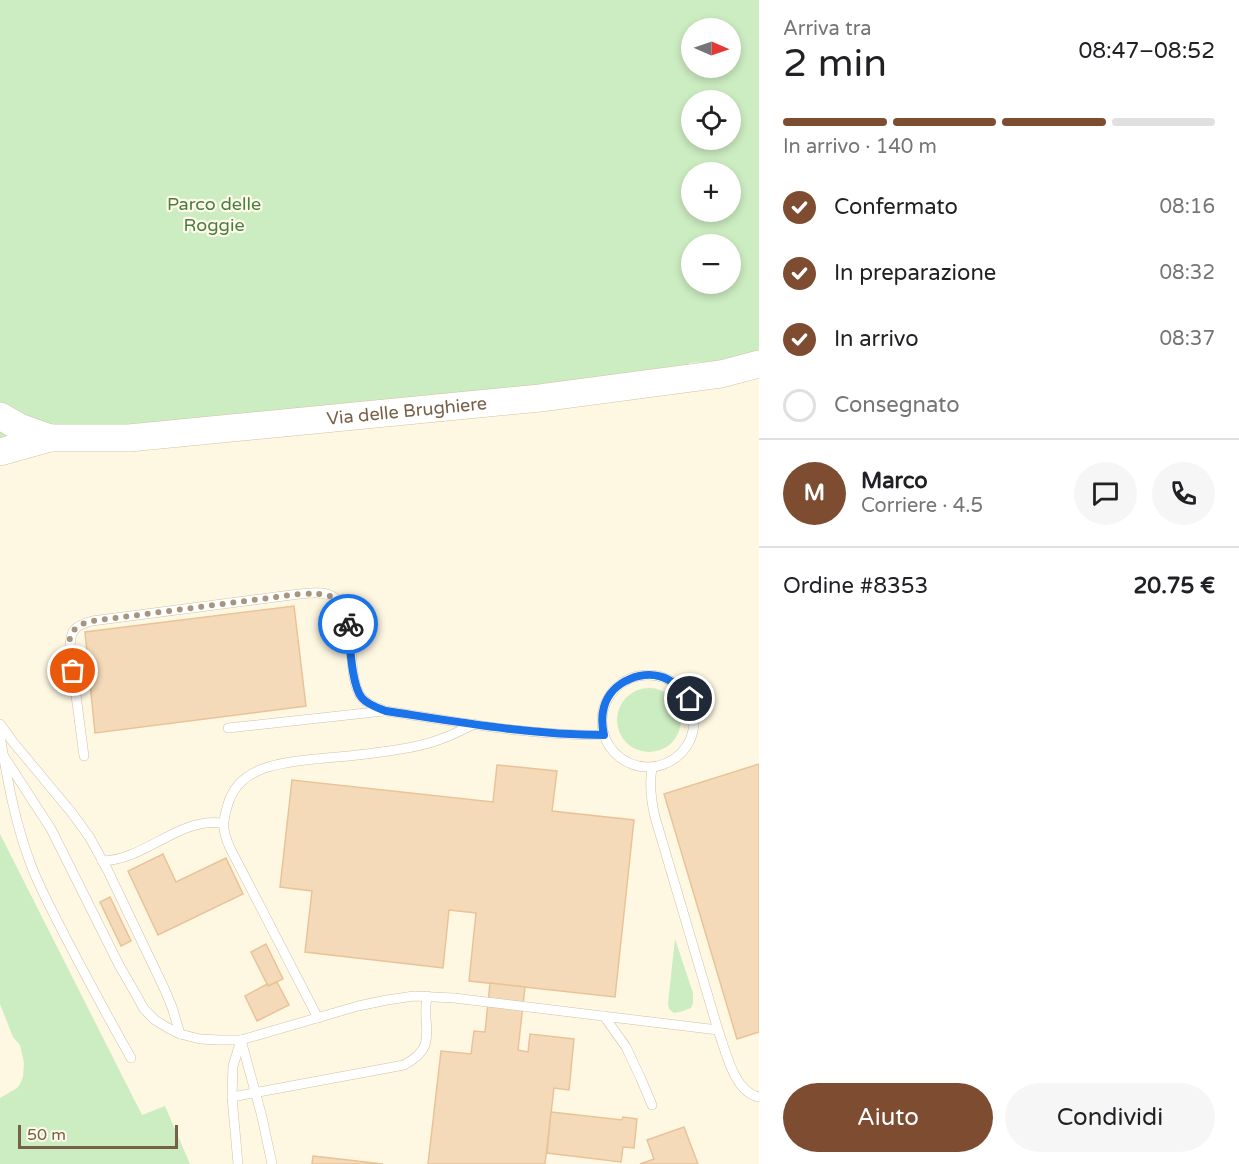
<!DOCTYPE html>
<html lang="it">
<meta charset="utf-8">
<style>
body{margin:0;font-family:"Varela Round",sans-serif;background:#f6f6f6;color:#202124;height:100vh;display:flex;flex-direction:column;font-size:22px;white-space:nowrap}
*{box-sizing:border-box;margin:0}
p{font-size:20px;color:#757577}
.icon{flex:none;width:33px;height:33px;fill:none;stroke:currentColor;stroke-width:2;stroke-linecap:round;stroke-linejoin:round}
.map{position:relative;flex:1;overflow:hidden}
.details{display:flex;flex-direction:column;background:#fff;width:480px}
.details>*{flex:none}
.needle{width:39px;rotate:92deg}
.fabs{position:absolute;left:681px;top:18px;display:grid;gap:12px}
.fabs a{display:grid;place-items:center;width:60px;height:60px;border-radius:50%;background:#fff;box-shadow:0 3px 9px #0003;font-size:30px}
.scale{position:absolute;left:18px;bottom:15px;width:160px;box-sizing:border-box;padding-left:6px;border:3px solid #786047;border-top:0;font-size:16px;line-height:21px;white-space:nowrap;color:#786047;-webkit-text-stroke:4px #fffaeb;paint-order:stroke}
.pin{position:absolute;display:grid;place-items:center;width:51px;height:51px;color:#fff;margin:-26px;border:3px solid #fff;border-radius:50%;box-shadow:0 2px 6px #0007}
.courier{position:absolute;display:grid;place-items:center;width:60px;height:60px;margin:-30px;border:4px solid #1a73e8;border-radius:50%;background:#fff;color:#222;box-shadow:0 2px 8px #0007}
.headline em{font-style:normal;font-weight:600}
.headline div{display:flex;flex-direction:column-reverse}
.headline{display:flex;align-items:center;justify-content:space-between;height:102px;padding:0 24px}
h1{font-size:39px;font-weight:600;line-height:45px}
.bar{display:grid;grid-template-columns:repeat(4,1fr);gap:9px 6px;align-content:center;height:72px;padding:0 24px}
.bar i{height:8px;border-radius:4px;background:#e0e0e0}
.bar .active{background:#7e4d31}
.bar p{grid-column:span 4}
.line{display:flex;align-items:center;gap:15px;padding:0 24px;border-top:2px solid #e0e0e0}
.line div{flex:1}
.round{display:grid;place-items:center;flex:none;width:63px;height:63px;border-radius:32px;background:#f6f6f6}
ol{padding:0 24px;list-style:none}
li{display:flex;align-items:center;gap:18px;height:66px}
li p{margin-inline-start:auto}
li .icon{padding:6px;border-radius:50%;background:#7e4d31;color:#fff;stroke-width:4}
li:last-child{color:#757577}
li i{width:33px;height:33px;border:3px solid #e0e0e0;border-radius:50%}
.primary-button{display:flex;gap:12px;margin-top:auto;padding:12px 24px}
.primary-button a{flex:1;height:69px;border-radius:36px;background:#7e4d31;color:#fff;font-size:24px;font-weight:600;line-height:69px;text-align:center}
.primary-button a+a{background:#f6f6f6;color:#202124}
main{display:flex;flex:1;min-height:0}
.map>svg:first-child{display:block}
</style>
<main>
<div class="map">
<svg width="759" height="1164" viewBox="0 0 759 1164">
<rect width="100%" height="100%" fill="#fef8e3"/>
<g fill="#ccecc1" fill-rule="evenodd">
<path d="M0,0h759v352l-39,9 -31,2 8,15 -697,73zM692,28h38v40h-38zM692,100h38v40h-38zM692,172h38v40h-38zM692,244h38v40h-38z"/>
<circle cx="649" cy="720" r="32"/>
<path d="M0,834l142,281 23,-9 25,58h-190v-66l17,-10 3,-4 3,-7 1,-14 -4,-18 -7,-8 -13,-33z"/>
<path d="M675,939l18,54v10l-2,5 -11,4 -6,1 -5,-4 -1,-6z"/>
</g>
<g fill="#f5dab9" stroke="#e9c398" stroke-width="1.5">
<path d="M294,606l12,100 -211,27 -10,-101z"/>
<path d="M759,764v268l-22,7 -73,-245z"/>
<path d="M497,765l60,6 -5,40 82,9 -19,177 -146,-16 7,-68 -27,-3 -6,58 -138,-16 7,-61 -32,-4 12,-107 201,22z"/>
<path d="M163,854l13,28 50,-24 17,36 -85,41 -30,-64z"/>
<path d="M110,897l21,44 -10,5 -21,-44z"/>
<path d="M266,944l17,35 -15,7 -17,-34z"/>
<path d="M277,982l12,23 -32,16 -12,-25 22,-12 1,2z"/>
<path d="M490,983l35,4 -7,63 10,2 2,-18 44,5 -5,51 -15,-2 -9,76h-117l13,-113 30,3 3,-23 11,1z"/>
<path d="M551,1112l71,8 1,-3 14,2 -3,29 -11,-1 -2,15 -74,-9z"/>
<path d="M684,1127l14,37h-58l14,-5 -7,-19z"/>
<path d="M313,1156l70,8h-71z"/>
</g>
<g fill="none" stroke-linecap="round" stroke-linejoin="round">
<defs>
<g id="lane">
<circle cx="648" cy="721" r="46"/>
<path d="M0,724l13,18 59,71 18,25 17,31 57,119 8,19 8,27"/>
<path d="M228,728l156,-17"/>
<path d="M0,735c7,44 15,88 31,130 10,26 24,51 36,75 21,40 42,79 64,118"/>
<path d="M3,755l48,74 68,136 15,26 10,18 11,11 13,8 12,6 20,5 19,1h22l117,-34 29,-6 27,-4 40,2 264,32 -63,-213c-4,-17 -6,-32 -3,-49"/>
<path d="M84,756l-14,-106c0,-19 3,-24 22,-29l207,-27c10,-1 24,-3 33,2 29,14 11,78 30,102 6,7 16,10 24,13 72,11 145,25 218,24"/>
<path d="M102,861c44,-1 76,-44 121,-38"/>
<path d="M604,1016l22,31 15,32 11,26"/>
<path d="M318,1018l-88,-170c-8,-18 -8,-25 -2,-44 11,-38 53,-41 87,-45 20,-2 39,-3 59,-6 22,-3 46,-6 67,-14 12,-4 23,-10 33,-15"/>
<path d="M718,1030c8,22 16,62 41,67"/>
<path d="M241,1040l21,77 10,47"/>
<path d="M232,1097l172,-32c36,-19 17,-37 23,-69"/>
<path d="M238,1164l-6,-67 1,-31 8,-26"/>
</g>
<g id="secondary">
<path d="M0,416l19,11 31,11"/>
<path id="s1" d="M0,452l50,-14h79l411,-40 181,-24 38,-10"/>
</g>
</defs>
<use href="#lane" stroke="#d0c0a9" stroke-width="10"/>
<use href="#secondary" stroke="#d3c1a6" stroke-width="28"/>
<use href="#lane" stroke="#fff" stroke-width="9"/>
<use href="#secondary" stroke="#fff" stroke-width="27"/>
</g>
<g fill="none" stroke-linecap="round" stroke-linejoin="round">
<path stroke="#a7957e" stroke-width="6" stroke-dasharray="0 10.8" d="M73,671c-4,-25 -11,-43 19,-50l207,-27c26,-1 46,-1 49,30"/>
<path stroke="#1a73e8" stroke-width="8" d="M348,624c2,17 3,61 14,74 6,7 16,10 24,13 72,11 145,24 218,24 -2,-9 -3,-18 0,-28 7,-26 41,-40 65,-27 9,5 15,11 21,19"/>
</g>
<g text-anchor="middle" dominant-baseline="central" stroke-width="4.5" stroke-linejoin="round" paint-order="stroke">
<g font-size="18" fill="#477f3e" stroke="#fffaeb">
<text x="214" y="204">Parco delle<tspan x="214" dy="21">Roggie</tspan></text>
</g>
<g font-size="18" fill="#786047" stroke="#fffaeb">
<text stroke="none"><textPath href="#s1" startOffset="410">Via delle Brughiere</textPath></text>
</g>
</g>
</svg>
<div class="fabs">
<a><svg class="needle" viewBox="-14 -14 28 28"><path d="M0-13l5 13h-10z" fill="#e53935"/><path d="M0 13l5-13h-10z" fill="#757577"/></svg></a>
<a><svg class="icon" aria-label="locate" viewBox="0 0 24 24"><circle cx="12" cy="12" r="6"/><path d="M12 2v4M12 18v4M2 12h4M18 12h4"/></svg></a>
<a>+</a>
<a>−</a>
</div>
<div class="scale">50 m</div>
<div class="pin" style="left:73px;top:671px;background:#ea580c"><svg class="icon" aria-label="bag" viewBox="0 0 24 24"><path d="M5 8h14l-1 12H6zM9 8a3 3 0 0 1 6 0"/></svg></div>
<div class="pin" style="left:690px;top:699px;background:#1f2937"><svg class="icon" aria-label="home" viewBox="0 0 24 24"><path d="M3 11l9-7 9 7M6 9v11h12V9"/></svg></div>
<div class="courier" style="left:348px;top:624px"><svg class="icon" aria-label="bike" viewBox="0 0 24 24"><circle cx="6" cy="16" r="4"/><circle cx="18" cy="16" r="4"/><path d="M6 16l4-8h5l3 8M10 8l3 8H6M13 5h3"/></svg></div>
</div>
<section class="details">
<div class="headline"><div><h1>2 min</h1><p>Arriva tra</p></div><em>08:47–08:52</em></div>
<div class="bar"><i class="active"></i><i class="active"></i><i class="active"></i><i></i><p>In arrivo · 140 m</p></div>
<ol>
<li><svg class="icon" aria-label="check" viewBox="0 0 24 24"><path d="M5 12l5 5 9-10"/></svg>Confermato<p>08:16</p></li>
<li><svg class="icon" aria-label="check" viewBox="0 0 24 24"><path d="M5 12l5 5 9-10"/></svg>In preparazione<p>08:32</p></li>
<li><svg class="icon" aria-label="check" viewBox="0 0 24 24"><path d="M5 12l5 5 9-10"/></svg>In arrivo<p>08:37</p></li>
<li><i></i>Consegnato</li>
</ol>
<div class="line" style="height:108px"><b class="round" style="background:#7e4d31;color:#fff">M</b><div><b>Marco</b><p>Corriere · 4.5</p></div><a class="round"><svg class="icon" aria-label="chat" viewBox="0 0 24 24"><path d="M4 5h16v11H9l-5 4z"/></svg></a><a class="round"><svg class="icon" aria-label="phone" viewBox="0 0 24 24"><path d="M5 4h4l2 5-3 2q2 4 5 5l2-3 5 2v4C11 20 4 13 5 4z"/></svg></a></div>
<div class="line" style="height:78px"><div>Ordine #8353</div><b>20.75 €</b></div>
<div class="primary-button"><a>Aiuto</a><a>Condividi</a></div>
</section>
</main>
